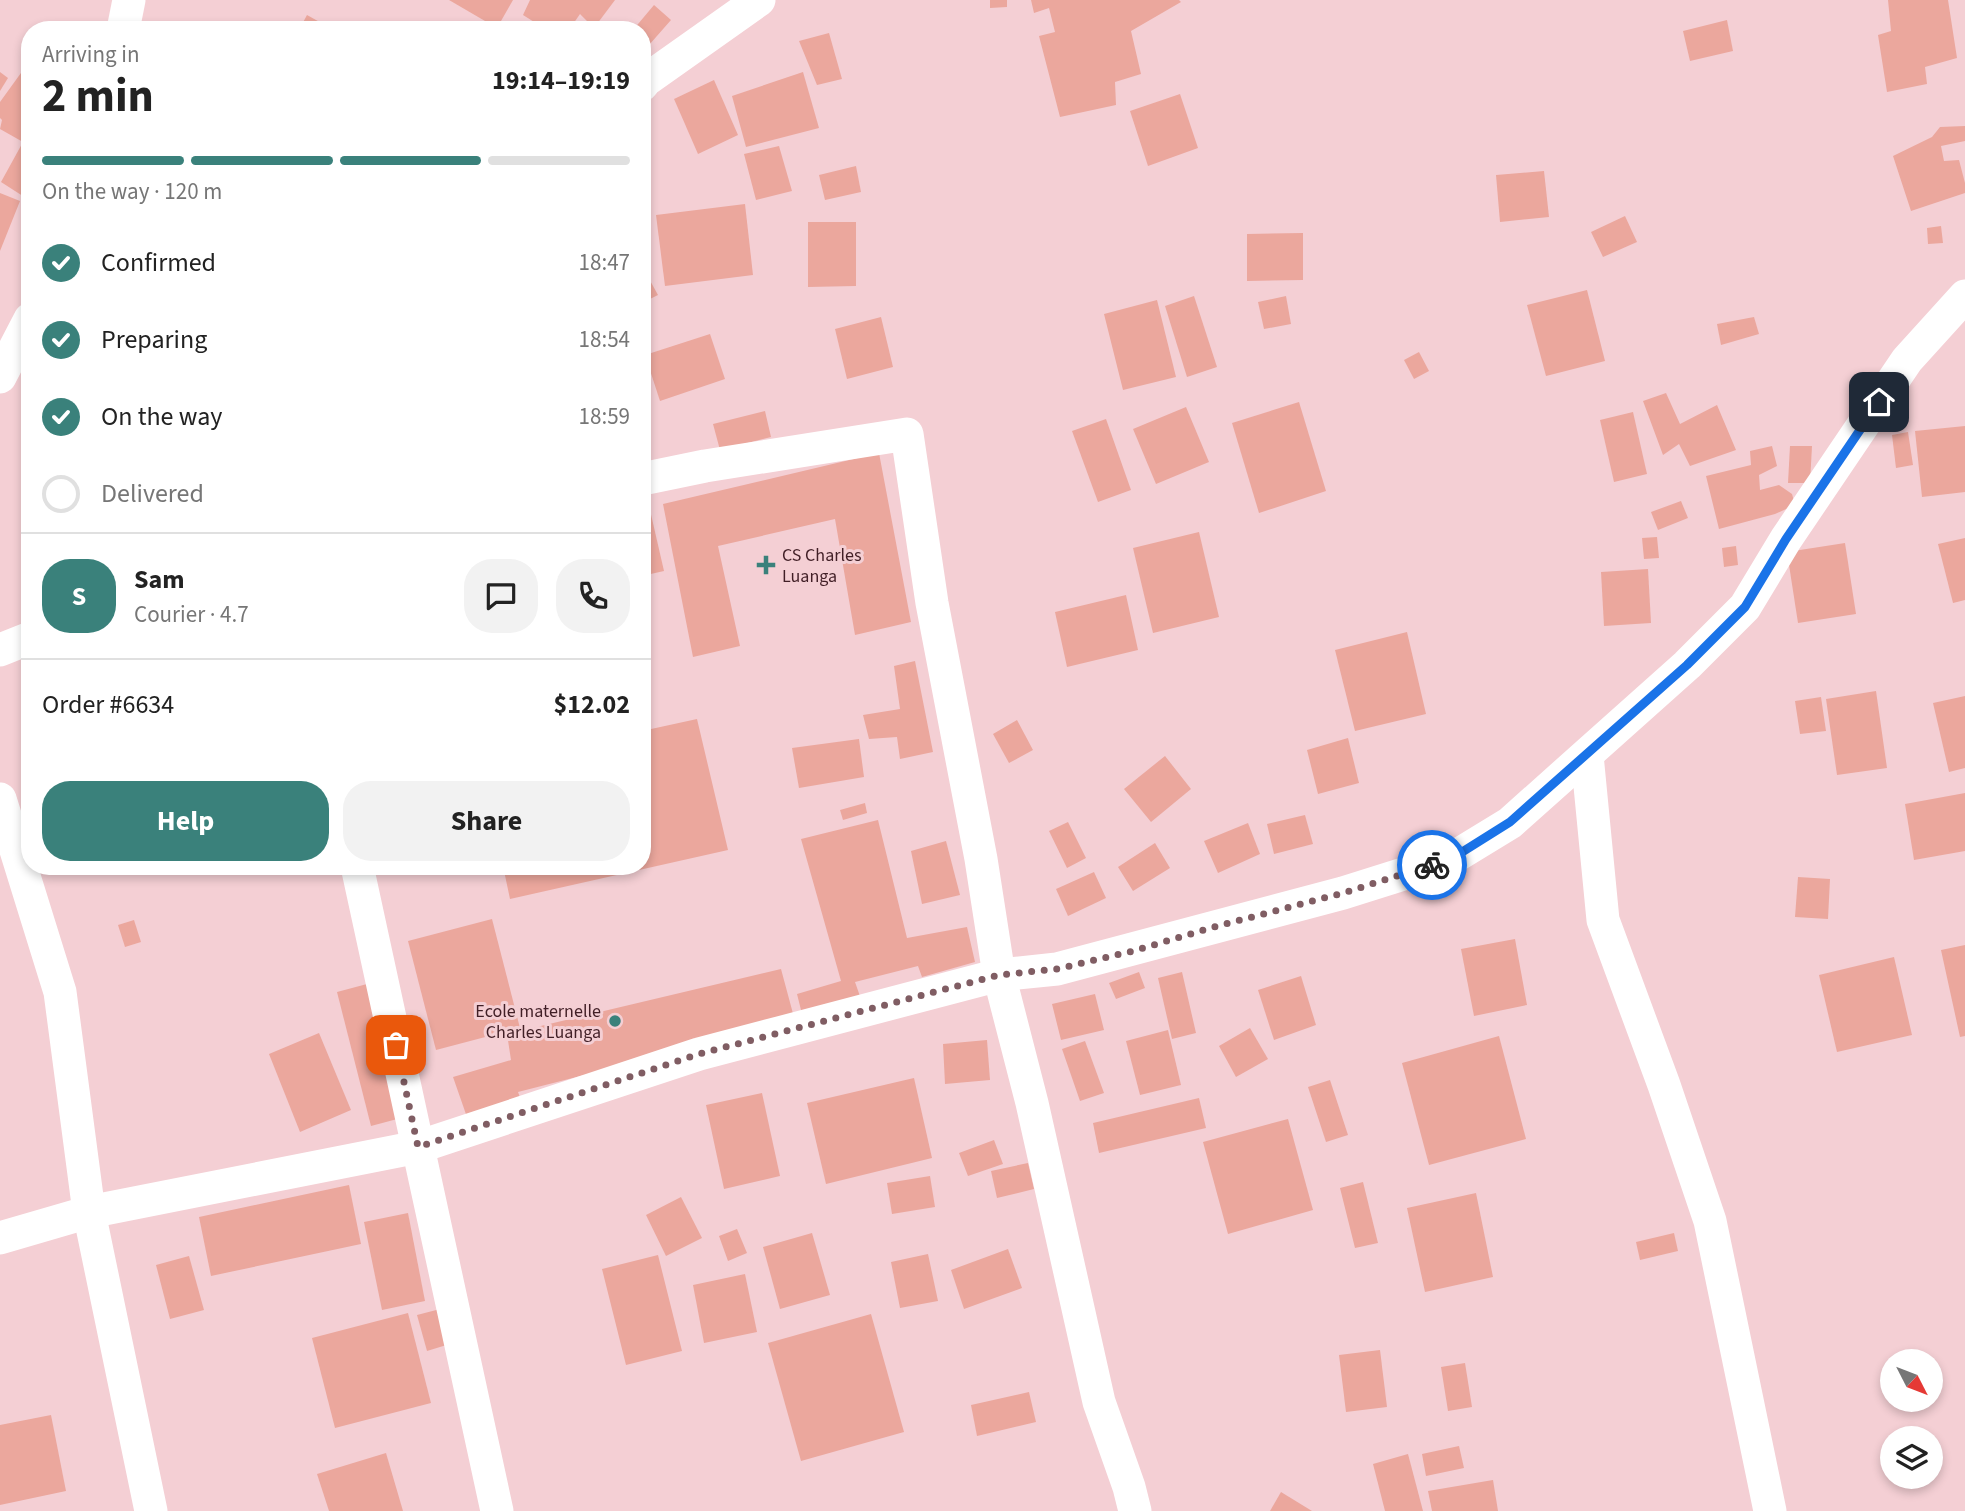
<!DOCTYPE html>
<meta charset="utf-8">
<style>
body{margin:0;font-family:"Source Sans 3",sans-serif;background:#f2f2f2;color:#222;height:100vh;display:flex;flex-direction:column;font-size:26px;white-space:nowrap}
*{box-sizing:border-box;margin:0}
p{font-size:23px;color:#767676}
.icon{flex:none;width:38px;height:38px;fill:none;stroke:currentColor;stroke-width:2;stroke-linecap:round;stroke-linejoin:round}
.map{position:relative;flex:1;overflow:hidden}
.panel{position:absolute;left:21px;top:21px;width:630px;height:854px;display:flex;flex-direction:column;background:#fff;border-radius:28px;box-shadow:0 4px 10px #0003}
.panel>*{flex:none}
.needle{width:46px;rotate:132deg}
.tools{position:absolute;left:1880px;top:1349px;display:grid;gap:14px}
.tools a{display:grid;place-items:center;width:63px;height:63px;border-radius:50%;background:#fff;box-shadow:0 4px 10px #0003;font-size:35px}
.pin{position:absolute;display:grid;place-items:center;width:60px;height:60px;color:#fff;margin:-30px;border-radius:14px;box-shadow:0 4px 10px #0006}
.courier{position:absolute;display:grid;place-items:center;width:70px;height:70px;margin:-35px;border:5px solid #1a73e8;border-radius:50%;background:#fff;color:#222;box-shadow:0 2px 9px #0007}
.overview em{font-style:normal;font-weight:700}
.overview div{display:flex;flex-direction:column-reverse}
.overview{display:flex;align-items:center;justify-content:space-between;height:119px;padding:0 21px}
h1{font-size:46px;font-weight:700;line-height:52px}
.bar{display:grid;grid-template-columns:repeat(4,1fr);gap:10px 7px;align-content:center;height:84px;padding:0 21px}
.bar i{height:9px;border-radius:5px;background:#e0e0e0}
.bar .active{background:#3a817b}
.bar p{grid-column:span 4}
.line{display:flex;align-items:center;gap:18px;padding:0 21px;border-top:2px solid #e0e0e0}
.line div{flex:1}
.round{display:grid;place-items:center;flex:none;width:74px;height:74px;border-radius:28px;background:#f2f2f2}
ol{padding:0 21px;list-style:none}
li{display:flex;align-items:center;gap:21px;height:77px}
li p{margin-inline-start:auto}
li .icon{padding:7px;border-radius:50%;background:#3a817b;color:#fff;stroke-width:4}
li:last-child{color:#767676}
li i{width:38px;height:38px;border:4px solid #e0e0e0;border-radius:50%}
.cta{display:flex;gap:14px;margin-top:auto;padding:14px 21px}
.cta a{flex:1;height:80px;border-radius:28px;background:#3a817b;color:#fff;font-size:28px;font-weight:700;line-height:80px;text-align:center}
.cta a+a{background:#f2f2f2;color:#222}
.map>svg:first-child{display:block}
</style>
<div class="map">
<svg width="1965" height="1511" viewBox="0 0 1965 1511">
<rect width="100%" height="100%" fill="#f4cfd4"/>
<g fill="#eba79d">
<path d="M449,0h64l-16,28z"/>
<path d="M530,0h85l-21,28 -14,-14 -11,16h-22l-24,-15z"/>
<path d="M990,0h17v7l-17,1z"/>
<path d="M1031,0h148l2,2 -50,29 10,43 -26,8 1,23 -56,12 -21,-81 16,-4 -6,-24 -15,5z"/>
<path d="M1888,0h60l9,58 -32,9 2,17 -40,8 -9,-57 13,-4z"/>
<path d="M654,5l17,15 -29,33v-23h-9z"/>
<path d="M307,15l27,15h-35z"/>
<path d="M1727,20l6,31 -43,10 -7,-30z"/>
<path d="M829,33l13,46 -25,6 -18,-44z"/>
<path d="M26,66l4,3 -1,131 -28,-18 22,-40 -23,-13 2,-9 -2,-2v-16z"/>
<path d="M0,72l8,6 -8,13z"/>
<path d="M803,72l16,56 -73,19 -14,-51z"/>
<path d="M714,80l24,55 -40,19 -24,-55z"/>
<path d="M1180,94l18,54 -50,18 -18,-55z"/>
<path d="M1965,126v15l-24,5 3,15 15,-1 6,23v10l-54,18 -18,-55 39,-19 8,-10z"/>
<path d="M779,146l13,45 -36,9 -12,-46z"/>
<path d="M856,166l5,26 -36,8 -6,-25z"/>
<path d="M1544,171l5,46 -49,5 -4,-47z"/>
<path d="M0,193l20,8 -20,50z"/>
<path d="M745,204l8,71 -88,11 -9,-71z"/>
<path d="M1625,216l12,26 -34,15 -12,-25z"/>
<path d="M808,222h48v64l-48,1z"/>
<path d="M1941,226l2,17 -15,1 -1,-16z"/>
<path d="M1303,233v47l-56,1v-47z"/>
<path d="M642,266l16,29 -16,8z"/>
<path d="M1587,290l18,71 -59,15 -19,-71z"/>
<path d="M1194,296l23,71 -30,10 -22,-71z"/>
<path d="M1286,296l5,28 -27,5 -6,-27z"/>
<path d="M1157,300l19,77 -53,13 -19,-76z"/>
<path d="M881,317l12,50 -46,12 -12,-50z"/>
<path d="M1754,317l5,17 -38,11 -4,-21z"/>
<path d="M710,334l15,45 -65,22 -15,-46z"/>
<path d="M1419,352l10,19 -15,8 -10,-19z"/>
<path d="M1666,393l14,31 37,-19 19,45 -46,16 -11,-22 -16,11 -20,-54z"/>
<path d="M1299,402l27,89 -67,22 -27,-90z"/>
<path d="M1186,407l23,55 -53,22 -23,-55z"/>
<path d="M765,411l6,26 -51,13 -7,-26z"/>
<path d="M1633,412l14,62 -33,8 -14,-62z"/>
<path d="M1106,419l25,71 -33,12 -26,-71z"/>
<path d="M1965,426v66l-43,5 -7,-66z"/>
<path d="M1908,432l5,33 -17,3 -4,-33z"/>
<path d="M1772,446l5,20 -18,9 1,15 19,-5 13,9 3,11 -20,9 -56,15 -13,-53 45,-11 -1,-14z"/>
<path d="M1790,446h22l-2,37h-22z"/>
<path d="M879,453l32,169 -56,13 -20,-116 -117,27 22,100 -47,11 -30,-153z"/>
<path d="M1681,501l7,17 -30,12 -7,-18z"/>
<path d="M650,510l14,61 -22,5v-64z"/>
<path d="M1199,532l20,85 -66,16 -20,-85z"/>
<path d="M1657,537l2,21 -15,1 -2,-21z"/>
<path d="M1965,538v62l-12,3 -15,-59z"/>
<path d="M1845,543l11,71 -58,9 -11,-71z"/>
<path d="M1736,546l2,19 -14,2 -2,-19z"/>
<path d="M1648,569l3,54 -47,3 -3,-54z"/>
<path d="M1126,595l12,55 -71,17 -12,-55z"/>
<path d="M1407,632l19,82 -71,17 -20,-81z"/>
<path d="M915,661l18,91 -33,7 -3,-22 -28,2 -6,-24 37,-6 -6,-43z"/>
<path d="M30,687v20h-1l-6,-18z"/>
<path d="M1876,691l11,77 -50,7 -11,-76z"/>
<path d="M1965,696v72l-16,4 -16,-69z"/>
<path d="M1821,697l5,34 -26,3 -5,-33z"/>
<path d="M697,719l31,131 -218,49 -7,-33h139v-135z"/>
<path d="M1017,720l16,30 -24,13 -16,-29z"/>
<path d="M1348,738l11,45 -41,11 -11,-44z"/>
<path d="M859,739l5,38 -65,11 -7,-40z"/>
<path d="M1165,756l26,33 -40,33 -27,-33z"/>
<path d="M1965,793v58l-51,9 -9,-56z"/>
<path d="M865,803l2,10 -24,7 -3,-10z"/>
<path d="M1305,815l8,29 -39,10 -7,-30z"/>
<path d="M878,820l29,118 60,-11 8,35 -53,15 -4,-11 -63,16 7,20 -60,12 -5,-20 44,-13 -40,-142z"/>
<path d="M1068,822l18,36 -19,10 -18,-37z"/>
<path d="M1248,823l12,31 -42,19 -14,-32z"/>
<path d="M946,841l14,54 -38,9 -11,-53z"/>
<path d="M1155,843l15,25 -37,23 -15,-24z"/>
<path d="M1094,872l12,26 -38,18 -12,-27z"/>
<path d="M1798,877l32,2 -2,40 -33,-2z"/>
<path d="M492,919l28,109 -84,22 -28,-109z"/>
<path d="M134,920l7,22 -16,5 -7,-22z"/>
<path d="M1515,939l12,66 -53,11 -13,-67z"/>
<path d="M1965,945v91l-5,1 -19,-87z"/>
<path d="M1894,957l18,78 -75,17 -18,-77z"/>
<path d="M781,969l14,52 -277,71 4,11 -54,17 -15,-43 58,-17 -4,-26z"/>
<path d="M1139,972l6,16 -29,11 -7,-16z"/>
<path d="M1182,972l14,61 -24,6 -14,-61z"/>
<path d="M1301,976l15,49 -42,15 -16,-50z"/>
<path d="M367,984l34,134 -30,8 -34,-134z"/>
<path d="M1095,994l9,36 -43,10 -9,-36z"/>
<path d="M1250,1028l18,31 -32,18 -17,-31z"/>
<path d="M1168,1030l13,55 -41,10 -14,-54z"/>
<path d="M319,1033l32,77 -51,22 -31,-78z"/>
<path d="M1499,1036l27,103 -97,26 -27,-102z"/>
<path d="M987,1040l3,40 -45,4 -2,-40z"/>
<path d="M1085,1041l19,52 -24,8 -18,-52z"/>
<path d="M914,1078l18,80 -106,26 -19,-81z"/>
<path d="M1330,1080l18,55 -22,7 -18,-55z"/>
<path d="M762,1093l18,83 -56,13 -18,-84z"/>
<path d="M1199,1098l7,30 -107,25 -6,-30z"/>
<path d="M1288,1119l25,91 -85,24 -25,-92z"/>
<path d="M994,1140l9,24 -35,12 -9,-23z"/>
<path d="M1028,1163l6,26 -37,9 -6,-27z"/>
<path d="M930,1176l5,31 -43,7 -5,-31z"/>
<path d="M1363,1182l15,61 -23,5 -15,-60z"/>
<path d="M349,1185l12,59 -150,32 -12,-59z"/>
<path d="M1476,1193l17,84 -68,15 -18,-84z"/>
<path d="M681,1197l21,41 -36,18 -20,-41z"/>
<path d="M408,1213l17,88 -43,9 -18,-88z"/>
<path d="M737,1229l10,24 -19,8 -9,-25z"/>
<path d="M812,1233l18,62 -50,14 -17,-62z"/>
<path d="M1674,1233l4,18 -38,9 -4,-18z"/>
<path d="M1008,1249l14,39 -58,21 -13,-39z"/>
<path d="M928,1254l10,47 -38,7 -9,-46z"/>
<path d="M658,1255l24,96 -56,14 -24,-96z"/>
<path d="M189,1256l15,54 -34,9 -14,-54z"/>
<path d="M745,1274l12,58 -53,11 -11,-58z"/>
<path d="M444,1308l9,35 -26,8 -10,-36z"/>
<path d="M408,1313l23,90 -96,25 -23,-90z"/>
<path d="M871,1314l33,118 -103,29 -33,-118z"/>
<path d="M1380,1350l7,57 -41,5 -7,-57z"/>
<path d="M1465,1363l7,44 -24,4 -7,-44z"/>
<path d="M1029,1392l7,30 -59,14 -6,-31z"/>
<path d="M51,1415l15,76 -66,14v-80z"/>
<path d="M1459,1446l5,22 -38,8 -4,-22z"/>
<path d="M386,1453l17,58h-74l-12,-37z"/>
<path d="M1408,1454l15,57h-38l-12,-47z"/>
<path d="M1493,1480l5,31h-66l-4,-20z"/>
<path d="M1281,1492l31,19h-42z"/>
</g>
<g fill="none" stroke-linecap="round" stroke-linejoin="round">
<g stroke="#fff" stroke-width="33">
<path d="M123,30l6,-30"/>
<path d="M642,85l4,-5 113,-80"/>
<path d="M0,377l30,-58"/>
<path d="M642,479l63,-13 202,-32 25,169 49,256 18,116 58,-6 286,-76 108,-34 59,-36 177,-158 58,-58 41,-68 121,-179 58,-64"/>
<path d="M0,650l30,-12"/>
<path d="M1587,755l16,165 61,165 46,136 60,290"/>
<path d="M0,799l60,193 29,220 62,299"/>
<path d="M357,866l140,645"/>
<path d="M0,1238l89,-26 329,-65 281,-93 300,-79 33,128 67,299 30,85 6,24"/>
</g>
</g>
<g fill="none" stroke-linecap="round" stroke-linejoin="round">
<path stroke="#805d63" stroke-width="7" stroke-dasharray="0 12.6" d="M396,1045l22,102 281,-93 300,-79 58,-6 76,-18 81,-24 129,-34 89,-28"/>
<path stroke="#1a73e8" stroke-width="9" d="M1432,865l19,-6 59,-37 177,-157 58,-58 41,-68 93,-137"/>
</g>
<g fill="#3a817b" stroke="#f4cfd4" stroke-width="2.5">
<path d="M762.5 554.5h7v7h7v7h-7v7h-7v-7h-7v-7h7z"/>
<circle cx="615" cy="1021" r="7"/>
</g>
<g text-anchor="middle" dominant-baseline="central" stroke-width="6" stroke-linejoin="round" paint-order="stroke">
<g font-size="18" fill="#411f26" stroke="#f4cfd4" text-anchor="start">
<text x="782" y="555">CS Charles<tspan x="782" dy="21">Luanga</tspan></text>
<text x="601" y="1011" text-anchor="end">Ecole maternelle<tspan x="601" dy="21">Charles Luanga</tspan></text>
</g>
</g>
</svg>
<div class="tools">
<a><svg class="needle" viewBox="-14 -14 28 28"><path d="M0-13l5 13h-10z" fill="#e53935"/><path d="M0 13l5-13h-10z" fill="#767676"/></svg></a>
<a><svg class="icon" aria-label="layers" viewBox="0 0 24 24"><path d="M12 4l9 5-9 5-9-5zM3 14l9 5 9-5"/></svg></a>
</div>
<div class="pin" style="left:396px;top:1045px;background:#ea580c"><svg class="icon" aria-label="bag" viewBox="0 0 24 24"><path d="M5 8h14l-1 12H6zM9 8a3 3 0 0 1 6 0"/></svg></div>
<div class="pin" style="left:1879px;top:402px;background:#1f2937"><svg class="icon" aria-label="home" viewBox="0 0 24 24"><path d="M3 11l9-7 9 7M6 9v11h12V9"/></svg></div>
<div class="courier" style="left:1432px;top:865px"><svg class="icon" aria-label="bike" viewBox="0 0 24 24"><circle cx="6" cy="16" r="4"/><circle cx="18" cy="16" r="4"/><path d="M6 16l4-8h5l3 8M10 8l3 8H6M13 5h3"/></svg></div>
<section class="panel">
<div class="overview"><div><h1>2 min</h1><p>Arriving in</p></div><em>19:14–19:19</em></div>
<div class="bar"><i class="active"></i><i class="active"></i><i class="active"></i><i></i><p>On the way · 120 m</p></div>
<ol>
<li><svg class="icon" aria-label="check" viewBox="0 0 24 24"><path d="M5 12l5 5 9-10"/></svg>Confirmed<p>18:47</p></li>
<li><svg class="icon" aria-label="check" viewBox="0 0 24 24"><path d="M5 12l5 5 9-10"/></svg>Preparing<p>18:54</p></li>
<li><svg class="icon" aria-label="check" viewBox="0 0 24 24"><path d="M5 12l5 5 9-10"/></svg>On the way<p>18:59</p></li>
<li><i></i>Delivered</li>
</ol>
<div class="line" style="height:126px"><b class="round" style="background:#3a817b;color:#fff">S</b><div><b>Sam</b><p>Courier · 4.7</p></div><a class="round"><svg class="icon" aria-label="chat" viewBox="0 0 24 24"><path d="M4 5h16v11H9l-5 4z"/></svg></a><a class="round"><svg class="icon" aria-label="phone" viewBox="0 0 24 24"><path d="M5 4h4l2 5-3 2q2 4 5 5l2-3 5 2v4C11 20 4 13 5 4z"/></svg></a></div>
<div class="line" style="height:91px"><div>Order #6634</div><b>$12.02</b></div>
<div class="cta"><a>Help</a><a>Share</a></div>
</section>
</div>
